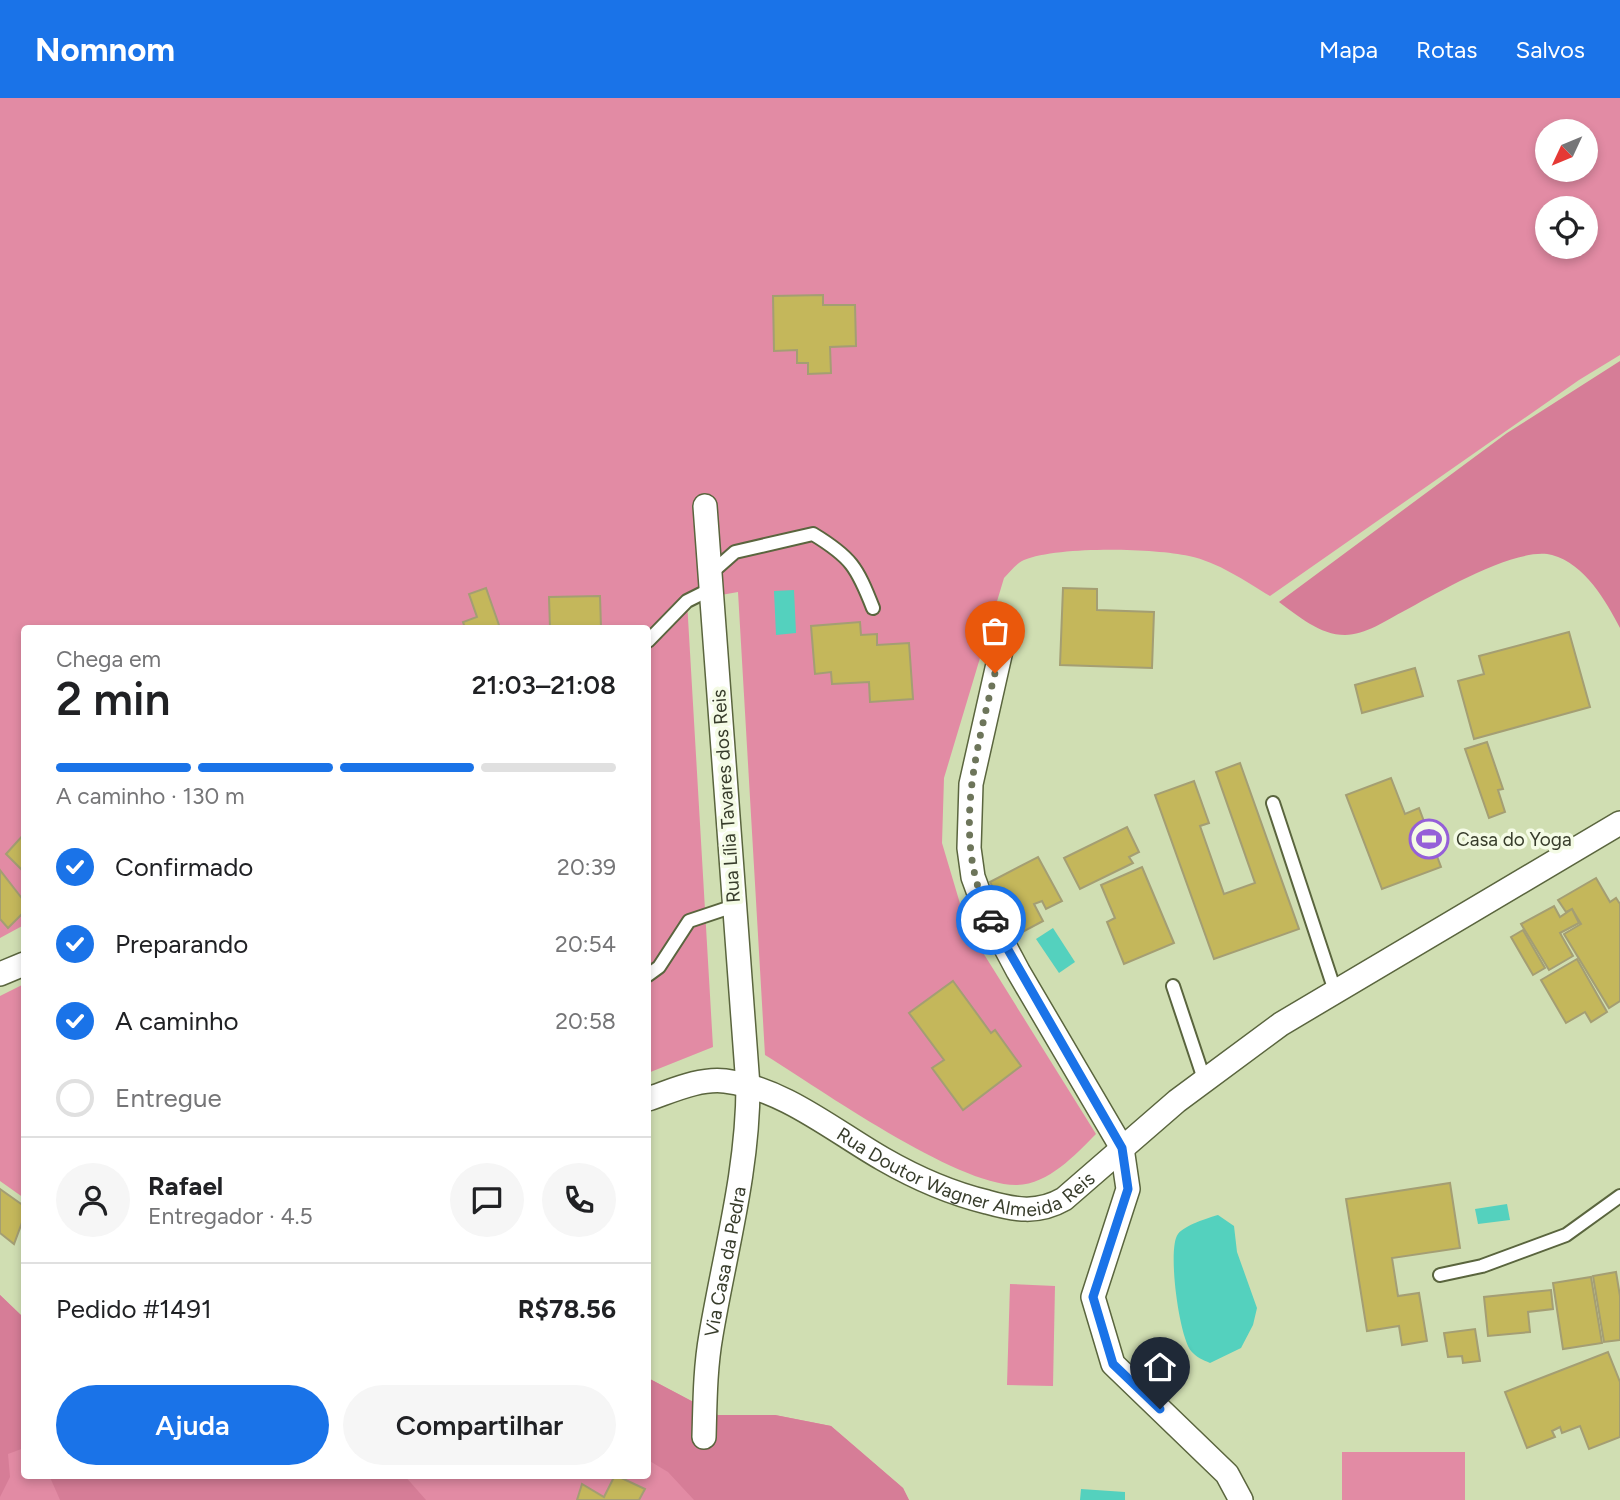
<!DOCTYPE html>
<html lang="pt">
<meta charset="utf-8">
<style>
body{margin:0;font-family:Figtree,sans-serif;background:#f6f6f6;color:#202124;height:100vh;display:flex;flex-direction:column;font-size:26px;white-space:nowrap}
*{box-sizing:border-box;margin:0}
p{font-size:23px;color:#757577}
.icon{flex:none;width:38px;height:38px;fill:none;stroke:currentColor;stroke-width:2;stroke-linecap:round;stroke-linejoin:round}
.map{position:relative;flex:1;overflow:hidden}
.drawer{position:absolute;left:21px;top:527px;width:630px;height:854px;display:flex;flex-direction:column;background:#fff;border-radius:7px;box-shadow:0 4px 10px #0003}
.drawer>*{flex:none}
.needle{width:46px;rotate:226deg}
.controls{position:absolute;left:1535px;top:21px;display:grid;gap:14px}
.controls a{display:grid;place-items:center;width:63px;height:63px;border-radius:50%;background:#fff;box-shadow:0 4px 10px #0003;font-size:35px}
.pin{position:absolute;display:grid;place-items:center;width:60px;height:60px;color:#fff;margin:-72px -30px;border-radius:50% 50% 50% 0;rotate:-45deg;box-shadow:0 0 7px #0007}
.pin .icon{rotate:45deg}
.courier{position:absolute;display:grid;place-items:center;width:70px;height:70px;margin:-35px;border:5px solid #1a73e8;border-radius:50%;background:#fff;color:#222;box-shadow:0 2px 9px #0007}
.headline em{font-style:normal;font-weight:600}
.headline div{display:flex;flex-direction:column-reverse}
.headline{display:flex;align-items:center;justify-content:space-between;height:119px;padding:0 35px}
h1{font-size:46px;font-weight:600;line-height:52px}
.bar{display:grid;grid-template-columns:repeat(4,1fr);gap:10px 7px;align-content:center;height:84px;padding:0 35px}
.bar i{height:9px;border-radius:5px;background:#e0e0e0}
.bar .active{background:#1a73e8}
.bar p{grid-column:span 4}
.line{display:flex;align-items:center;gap:18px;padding:0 35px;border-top:2px solid #e0e0e0}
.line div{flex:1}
.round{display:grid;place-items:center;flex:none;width:74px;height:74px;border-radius:37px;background:#f6f6f6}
ol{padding:0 35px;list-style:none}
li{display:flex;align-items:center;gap:21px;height:77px}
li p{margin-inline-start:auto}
li .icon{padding:7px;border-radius:50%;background:#1a73e8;color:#fff;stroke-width:4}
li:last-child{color:#757577}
li i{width:38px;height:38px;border:4px solid #e0e0e0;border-radius:50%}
.button{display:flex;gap:14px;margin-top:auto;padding:14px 35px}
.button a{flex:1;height:80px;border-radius:42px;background:#1a73e8;color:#fff;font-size:28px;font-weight:600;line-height:80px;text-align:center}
.button a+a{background:#f6f6f6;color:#202124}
header{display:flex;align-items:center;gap:42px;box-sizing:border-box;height:98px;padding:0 35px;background:#1a73e8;color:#fff}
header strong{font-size:33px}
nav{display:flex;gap:38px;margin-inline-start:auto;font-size:24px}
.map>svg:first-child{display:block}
</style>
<header>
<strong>Nomnom</strong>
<nav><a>Mapa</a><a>Rotas</a><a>Salvos</a></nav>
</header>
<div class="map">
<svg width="1620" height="1402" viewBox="0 0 1620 1402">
<rect width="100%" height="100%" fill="#d0deb2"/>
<g fill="#e28ba4" fill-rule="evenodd">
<path d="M0,0h1620v257l-41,25 -309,216c-25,-15 -52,-34 -81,-40 -37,-8 -131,-10 -165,4 -7,3 -14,12 -20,18l-60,200 -2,65 25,84 129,207c-21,21 -47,50 -79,51 -60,1 -197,-96 -252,-130l-27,-463 -51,9 26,446 -65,26v-445h-624v297l-24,13zM1547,33h39v39h-39zM1547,110h39v39h-39z"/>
<path d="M24,886v214l-24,-17v-185z"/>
<path d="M1010,1186l45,2 -2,100 -46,-1z"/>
<path d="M0,1197l24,23v157h624v-97l70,37h57l56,11 72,62 6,12h-909z"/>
<rect x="1342" y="1354" width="123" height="48"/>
</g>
<g fill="#d67d97">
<path d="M1620,263v267c-14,-27 -35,-64 -68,-73 -36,-9 -115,38 -148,56 -17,9 -39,24 -59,24 -25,0 -47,-19 -66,-33l228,-169z"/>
<path d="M0,1197l24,23v130l-16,6 2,23 -10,20z"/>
<path d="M648,1280l70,37h57l56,11 72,62 6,12h-215l-26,-28 -20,-12z"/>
<path d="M49,1377h355l22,25h-366z"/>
</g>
<g fill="#54d1be">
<path d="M794,492l2,43 -20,2 -2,-44z"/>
<path d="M1053,830l22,34 -16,11 -23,-34z"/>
<path d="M1507,1106l3,16 -32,4 -3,-15z"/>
<path d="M1218,1117l16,11 3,26 20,56 -4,17 -12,23 -31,15c-7,-3 -14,-6 -19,-12 -12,-15 -24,-103 -13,-117 7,-9 30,-16 40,-19z"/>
<path d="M1081,1391l44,3v8h-45z"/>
</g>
<g fill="#c4b75b" stroke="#a49e73" stroke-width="2">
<path d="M823,197v10h32l1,41 -26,1 1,26 -23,1v-11h-11v-13l-23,1 -1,-55z"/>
<path d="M486,490l14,40h-35l-2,-6 14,-5 -8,-23z"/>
<path d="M1063,490l34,1v21l57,2 -2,56 -92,-3z"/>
<path d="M600,498l1,32h-51l-1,-31z"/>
<path d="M860,524l1,13 16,-1v11l32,-2 4,56 -43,3 -1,-20 -37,2 -1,-12 -16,2 -4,-48z"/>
<path d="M1569,534l21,75 -116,32 -16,-58 26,-7 -5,-18z"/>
<path d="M1415,570l8,28 -61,17 -7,-28z"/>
<path d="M1487,644l16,47 -5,1 7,22 -16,6 -24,-69z"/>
<path d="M1240,665l59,166 -85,30 -59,-164 39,-14 15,42 -9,3 24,68 31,-11 -39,-111z"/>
<path d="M1391,680l14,36 14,-6 22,59 -59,22 -36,-94z"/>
<path d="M1127,729l12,25 -10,5 4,6 -53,26 -16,-31z"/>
<path d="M24,736v38l-18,-18z"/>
<path d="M1038,759l24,44 -16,8 -4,-8 -8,3 9,17 -26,14 -27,-53z"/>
<path d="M1142,769l32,76 -50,21 -17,-42 8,-4 -14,-33z"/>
<path d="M0,772l24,31v11l-16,16 -8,-9z"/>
<path d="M1596,780l14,24 6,-4 4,6v97l-11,7 -45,-74 17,-10 -9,-15 -6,3 -8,-12z"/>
<path d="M1554,808l6,11 12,-8 7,14 -19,10 13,23 -24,14 -28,-46z"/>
<path d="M1523,832l22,38 -12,7 -22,-38z"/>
<path d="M1577,861l30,53 -16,10 -6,-10 -19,11 -25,-43z"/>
<path d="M953,883l38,52 4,-3 26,36 -58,44 -31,-42 12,-8 -35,-47z"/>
<path d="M1450,1085l10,65 -68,10 6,38 21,-3 8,48 -25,4 -3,-19 -32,5 -21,-132z"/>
<path d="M0,1091l24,17v11l-10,27 -14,-11z"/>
<path d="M1616,1174l4,24v44l-16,2 -11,-66z"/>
<path d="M1591,1179l11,66 -39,6 -10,-66z"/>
<path d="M1551,1192l2,19 -25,3 2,20 -42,4 -4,-39z"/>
<path d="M1475,1231l5,32 -17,2 -1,-7 -14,1 -4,-24z"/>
<path d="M1608,1254l12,30v55l-31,12 -9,-23 -18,7 -2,-6 -8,4 3,6 -28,11 -22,-56z"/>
<path d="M615,1377l30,14 -6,11h-62l5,-16 22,13z"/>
</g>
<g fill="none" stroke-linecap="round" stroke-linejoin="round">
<defs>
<g id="lane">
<path d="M710,476l25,-22 78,-18c38,23 44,33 60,74"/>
<path d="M648,543l39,-40 24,-12"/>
<path d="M1273,705l62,188"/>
<path d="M648,877l11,-8 30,-46 45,-15"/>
<path d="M1173,888l31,93"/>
<path d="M1440,1177l42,-9 84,-31 54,-39"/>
</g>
<g id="street">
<path d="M1007,526l-36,160 -2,64 4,29 11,30 34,64 104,177 6,41 -35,108 20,67 114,110 14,26"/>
<path d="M0,876l24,-10"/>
<path id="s1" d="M648,1001c24,-8 51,-21 77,-18 58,7 109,50 158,78 33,19 67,34 104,43 28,8 51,12 77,-3l113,-98 104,-77 339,-201"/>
<path id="s2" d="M704,1339c1,-34 1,-68 7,-102 14,-83 37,-164 37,-249l-43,-580"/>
</g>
</defs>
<use href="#lane" stroke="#5a653e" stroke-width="16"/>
<use href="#street" stroke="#5a653e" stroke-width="26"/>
<use href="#lane" stroke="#fff" stroke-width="12"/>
<use href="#street" stroke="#fff" stroke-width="23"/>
</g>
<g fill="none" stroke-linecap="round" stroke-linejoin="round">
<path stroke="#6d755a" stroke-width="7" stroke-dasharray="0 12.6" d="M991,822c-40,-80 -16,-164 4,-247"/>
<path stroke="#1a73e8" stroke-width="9" d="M991,822l131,228 6,41 -35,108 20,67 47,45"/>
</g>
<defs>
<symbol id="stadium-ring" viewBox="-11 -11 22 22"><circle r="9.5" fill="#f4fbe5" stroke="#955fd8" stroke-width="1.5"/><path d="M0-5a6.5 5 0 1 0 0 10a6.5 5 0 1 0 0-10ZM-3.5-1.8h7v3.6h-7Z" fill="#955fd8"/></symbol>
</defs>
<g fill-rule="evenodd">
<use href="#stadium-ring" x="1407" y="719" width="44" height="44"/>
</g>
<g text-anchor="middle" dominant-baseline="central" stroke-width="7" stroke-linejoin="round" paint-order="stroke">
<g font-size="19" fill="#373c2b" stroke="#f4fbe5">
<text transform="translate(726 698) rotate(-94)">Rua Lília Tavares dos Reis</text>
<text stroke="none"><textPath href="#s1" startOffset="346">Rua Doutor Wagner Almeida Reis</textPath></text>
<text stroke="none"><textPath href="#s2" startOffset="177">Via Casa da Pedra</textPath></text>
</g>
<g font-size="19" fill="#373c2b" stroke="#f4fbe5" text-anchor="start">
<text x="1456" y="741">Casa do Yoga</text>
</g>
</g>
</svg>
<div class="controls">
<a><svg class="needle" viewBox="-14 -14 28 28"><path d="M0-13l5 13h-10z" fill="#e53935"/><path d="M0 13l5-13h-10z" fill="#757577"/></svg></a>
<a><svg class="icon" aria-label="locate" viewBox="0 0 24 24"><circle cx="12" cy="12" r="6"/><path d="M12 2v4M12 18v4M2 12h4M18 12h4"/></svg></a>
</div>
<div class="pin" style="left:995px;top:575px;background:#ea580c"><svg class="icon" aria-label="bag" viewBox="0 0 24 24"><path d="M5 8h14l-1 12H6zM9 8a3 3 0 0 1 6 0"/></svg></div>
<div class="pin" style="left:1160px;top:1311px;background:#1f2937"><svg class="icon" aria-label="home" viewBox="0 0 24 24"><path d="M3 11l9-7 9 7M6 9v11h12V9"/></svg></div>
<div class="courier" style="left:991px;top:822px"><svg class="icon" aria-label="car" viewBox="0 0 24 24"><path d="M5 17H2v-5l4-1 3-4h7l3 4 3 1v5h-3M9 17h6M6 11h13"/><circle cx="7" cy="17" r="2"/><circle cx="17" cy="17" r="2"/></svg></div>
<section class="drawer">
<div class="headline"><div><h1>2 min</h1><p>Chega em</p></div><em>21:03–21:08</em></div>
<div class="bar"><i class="active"></i><i class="active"></i><i class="active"></i><i></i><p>A caminho · 130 m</p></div>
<ol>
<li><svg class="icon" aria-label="check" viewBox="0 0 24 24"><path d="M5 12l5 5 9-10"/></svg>Confirmado<p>20:39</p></li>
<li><svg class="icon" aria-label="check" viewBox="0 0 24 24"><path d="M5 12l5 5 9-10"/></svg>Preparando<p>20:54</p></li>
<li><svg class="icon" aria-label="check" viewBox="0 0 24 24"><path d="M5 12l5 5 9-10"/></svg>A caminho<p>20:58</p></li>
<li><i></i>Entregue</li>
</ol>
<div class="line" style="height:126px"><a class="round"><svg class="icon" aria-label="person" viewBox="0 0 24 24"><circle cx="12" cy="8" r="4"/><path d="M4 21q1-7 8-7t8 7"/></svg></a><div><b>Rafael</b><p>Entregador · 4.5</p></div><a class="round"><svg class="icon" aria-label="chat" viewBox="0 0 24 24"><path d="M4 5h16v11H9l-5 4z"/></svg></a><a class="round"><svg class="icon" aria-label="phone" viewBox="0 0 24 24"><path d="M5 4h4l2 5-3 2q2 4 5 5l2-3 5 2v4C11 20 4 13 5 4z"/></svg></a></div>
<div class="line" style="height:91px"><div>Pedido #1491</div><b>R$78.56</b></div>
<div class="button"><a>Ajuda</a><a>Compartilhar</a></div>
</section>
</div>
